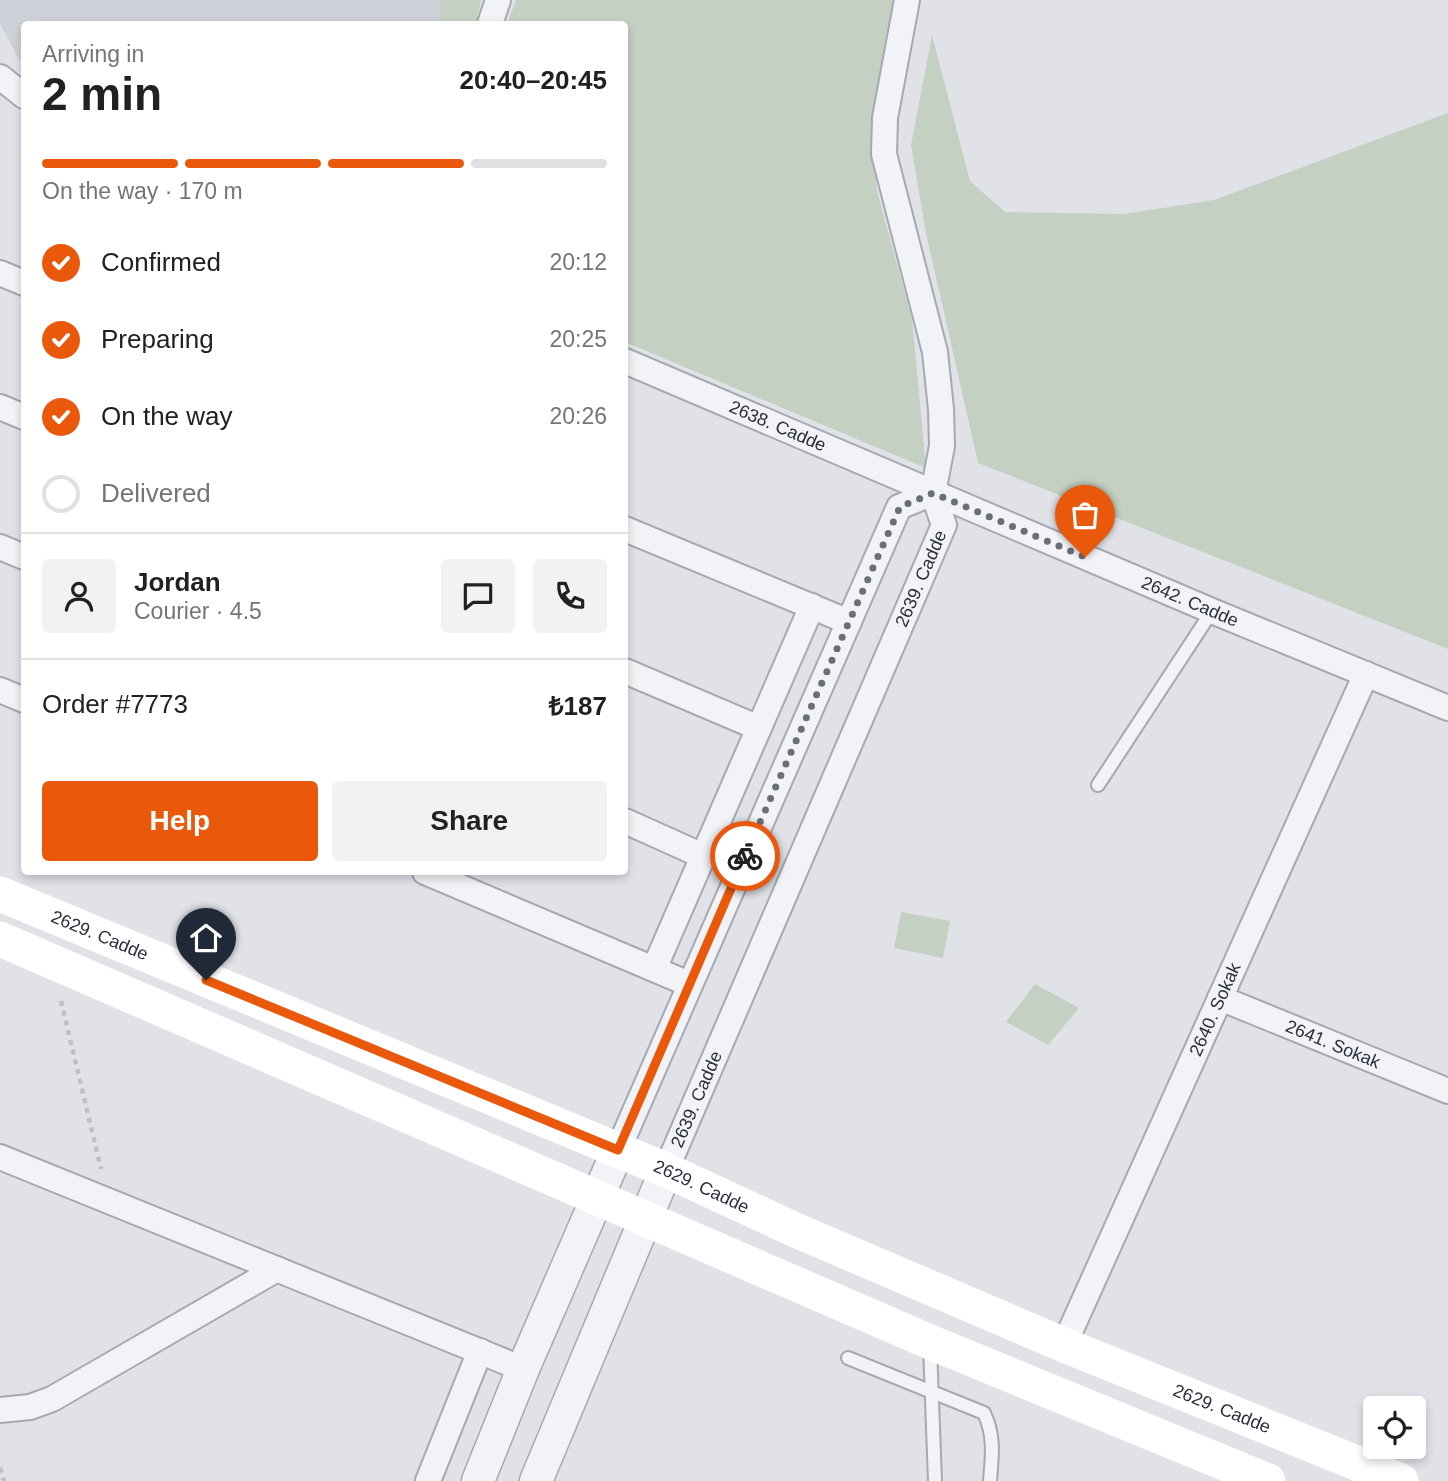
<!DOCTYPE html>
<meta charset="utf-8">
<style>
body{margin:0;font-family:Helvetica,sans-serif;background:#f2f2f2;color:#202124;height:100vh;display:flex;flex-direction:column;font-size:26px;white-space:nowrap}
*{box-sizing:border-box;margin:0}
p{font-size:23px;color:#757577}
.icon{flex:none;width:38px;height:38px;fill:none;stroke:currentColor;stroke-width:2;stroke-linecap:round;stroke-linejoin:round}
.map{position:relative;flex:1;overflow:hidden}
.drawer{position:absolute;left:21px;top:21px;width:607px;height:854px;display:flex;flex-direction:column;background:#fff;border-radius:7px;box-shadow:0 4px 10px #0003}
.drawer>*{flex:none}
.fabs{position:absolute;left:1363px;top:1396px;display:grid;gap:14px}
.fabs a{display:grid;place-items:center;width:63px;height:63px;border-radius:7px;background:#fff;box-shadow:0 4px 10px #0003;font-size:35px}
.pin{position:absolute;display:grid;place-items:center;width:60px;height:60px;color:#fff;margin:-72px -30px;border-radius:50% 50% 50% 0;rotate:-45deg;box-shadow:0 0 7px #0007}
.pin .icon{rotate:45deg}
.courier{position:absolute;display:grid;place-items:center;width:70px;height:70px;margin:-35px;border:5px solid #ea580c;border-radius:50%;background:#fff;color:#222;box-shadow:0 2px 9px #0007}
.head em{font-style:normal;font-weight:700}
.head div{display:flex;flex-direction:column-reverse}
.head{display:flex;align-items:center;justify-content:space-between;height:119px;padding:0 21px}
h1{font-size:46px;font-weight:700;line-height:52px}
.bar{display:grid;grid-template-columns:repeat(4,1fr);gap:10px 7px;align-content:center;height:84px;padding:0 21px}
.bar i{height:9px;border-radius:5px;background:#e0e0e0}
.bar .current{background:#ea580c}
.bar p{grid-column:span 4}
.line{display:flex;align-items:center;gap:18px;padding:0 21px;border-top:2px solid #e0e0e0}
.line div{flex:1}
.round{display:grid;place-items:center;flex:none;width:74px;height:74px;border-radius:7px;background:#f2f2f2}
ol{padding:0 21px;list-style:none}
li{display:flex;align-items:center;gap:21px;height:77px}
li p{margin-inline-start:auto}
li .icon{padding:7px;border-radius:50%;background:#ea580c;color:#fff;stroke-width:4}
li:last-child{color:#757577}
li i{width:38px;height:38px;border:4px solid #e0e0e0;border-radius:50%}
.cta{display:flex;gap:14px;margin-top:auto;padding:14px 21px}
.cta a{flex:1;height:80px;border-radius:7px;background:#ea580c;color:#fff;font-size:28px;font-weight:700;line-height:80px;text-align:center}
.cta a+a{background:#f2f2f2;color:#202124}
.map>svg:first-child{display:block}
</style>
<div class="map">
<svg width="1448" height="1481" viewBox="0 0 1448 1481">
<rect width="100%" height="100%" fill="#e0e2e7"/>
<path fill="#cfd1d9" d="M0,0h439l2,24h-417v40l-6,-6 -18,-35z"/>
<g fill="#c4d0c2">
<path d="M439,0h42l-5,24h-35z"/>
<path d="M516,0h377l-18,124 2,67 35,128 14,149 -301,-126v-318h-118z"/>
<path d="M932,35l38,146 35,31 119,2 90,-14 234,-87v536l-470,-186 -52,-230 -15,-88z"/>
<path d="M901,912l49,9 -7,37 -49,-10z"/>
<path d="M1035,984l44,24 -31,37 -42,-23z"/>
</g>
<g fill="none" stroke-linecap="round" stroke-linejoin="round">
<defs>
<g id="service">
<path d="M1098,785l114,-174"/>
<path d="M930,1346l5,135"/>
<path d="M848,1358l136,55c11,23 8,43 6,68"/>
</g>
<g id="minor">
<path d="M907,0l-22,118 -1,36 51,198 6,57 1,37 -9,47"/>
<path d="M490,24l8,-24"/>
<path d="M0,77l24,19"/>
<path d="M0,273l24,10"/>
<path id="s1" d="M625,361l587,250 236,97"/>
<path d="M0,407l24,10"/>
<path d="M625,529l224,93"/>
<path d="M0,547l24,10"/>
<path d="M625,671l134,57"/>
<path d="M0,690l24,10"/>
<path d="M625,821l78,35"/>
<path d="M425,872l264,112"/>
<path d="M654,969l158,-363"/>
<path id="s2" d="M1220,998l228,93"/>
<path d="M618,1150l281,-643 34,-14"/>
<path d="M0,1157l523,212"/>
<path id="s3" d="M666,1170l278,-645 -11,-32"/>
<path id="s4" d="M1064,1345l302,-671"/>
<path d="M0,1410l30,-3 22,-8 225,-130"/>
<path d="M428,1481l52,-130"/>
</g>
<g id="tertiary">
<path d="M478,1481l45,-112 95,-219"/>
<path d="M536,1481l130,-311"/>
</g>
</defs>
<use href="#service" stroke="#a6a9b1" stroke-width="16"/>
<use href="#minor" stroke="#a6a9b1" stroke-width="28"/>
<use href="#tertiary" stroke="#a6a9b1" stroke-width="35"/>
<g stroke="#bec0c6" stroke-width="4.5" stroke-dasharray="5 5" stroke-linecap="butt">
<path d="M61,1001l40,168"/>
<path d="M0,1468l4,13"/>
</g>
<use href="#service" stroke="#f2f3f6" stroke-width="12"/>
<use href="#minor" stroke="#f2f3f6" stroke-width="24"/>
<use href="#tertiary" stroke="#f2f3f6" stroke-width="32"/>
<g stroke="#fff" stroke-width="35">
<path id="s5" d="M0,894l666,276 127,59 271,116 337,136"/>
<path d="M0,939l930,403 338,139"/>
</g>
</g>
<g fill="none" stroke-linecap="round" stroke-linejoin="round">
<path stroke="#6a6e78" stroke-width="7" stroke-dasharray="0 12.6" d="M745,856l155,-349 33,-14 152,64"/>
<path stroke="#ea580c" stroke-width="9" d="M206,980l412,170 127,-294"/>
</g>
<g text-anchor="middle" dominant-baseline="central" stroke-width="7" stroke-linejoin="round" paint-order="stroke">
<g font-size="18" fill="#2b2f3d" stroke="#eff1f5">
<text stroke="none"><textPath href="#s1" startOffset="166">2638. Cadde</textPath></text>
<text stroke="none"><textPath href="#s3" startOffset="644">2639. Cadde</textPath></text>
<text stroke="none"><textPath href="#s1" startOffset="614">2642. Cadde</textPath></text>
<text stroke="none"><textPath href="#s5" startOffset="108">2629. Cadde</textPath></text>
<text stroke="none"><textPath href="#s4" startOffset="368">2640. Sokak</textPath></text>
<text stroke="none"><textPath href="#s2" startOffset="122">2641. Sokak</textPath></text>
<text stroke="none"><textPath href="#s3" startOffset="77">2639. Cadde</textPath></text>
<text stroke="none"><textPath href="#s5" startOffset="760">2629. Cadde</textPath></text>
<text stroke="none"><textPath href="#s5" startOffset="1326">2629. Cadde</textPath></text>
</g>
</g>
</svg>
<div class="fabs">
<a><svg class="icon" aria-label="locate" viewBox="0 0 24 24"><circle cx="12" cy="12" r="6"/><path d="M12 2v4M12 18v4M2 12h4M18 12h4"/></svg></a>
</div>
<div class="pin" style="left:1085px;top:557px;background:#ea580c"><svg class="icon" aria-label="bag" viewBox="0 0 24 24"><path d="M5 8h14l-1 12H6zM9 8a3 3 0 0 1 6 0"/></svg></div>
<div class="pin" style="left:206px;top:980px;background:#1f2937"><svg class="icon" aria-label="home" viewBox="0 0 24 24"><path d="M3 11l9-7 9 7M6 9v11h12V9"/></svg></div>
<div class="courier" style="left:745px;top:856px"><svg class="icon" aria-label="bike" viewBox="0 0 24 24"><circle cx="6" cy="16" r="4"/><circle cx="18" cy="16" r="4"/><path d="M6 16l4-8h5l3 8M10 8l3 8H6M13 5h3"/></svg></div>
<section class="drawer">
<div class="head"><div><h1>2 min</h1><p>Arriving in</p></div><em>20:40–20:45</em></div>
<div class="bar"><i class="current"></i><i class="current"></i><i class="current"></i><i></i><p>On the way · 170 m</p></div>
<ol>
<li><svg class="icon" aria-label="check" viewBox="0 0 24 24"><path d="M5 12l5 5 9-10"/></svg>Confirmed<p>20:12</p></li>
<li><svg class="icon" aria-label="check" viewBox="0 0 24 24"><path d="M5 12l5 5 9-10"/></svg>Preparing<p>20:25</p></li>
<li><svg class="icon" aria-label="check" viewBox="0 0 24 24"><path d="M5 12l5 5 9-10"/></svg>On the way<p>20:26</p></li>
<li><i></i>Delivered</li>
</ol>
<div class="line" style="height:126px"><a class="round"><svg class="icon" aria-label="person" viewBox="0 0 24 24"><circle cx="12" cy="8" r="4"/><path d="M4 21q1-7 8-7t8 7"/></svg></a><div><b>Jordan</b><p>Courier · 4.5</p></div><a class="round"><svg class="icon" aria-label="chat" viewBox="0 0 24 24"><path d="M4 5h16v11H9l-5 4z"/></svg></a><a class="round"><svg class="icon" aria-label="phone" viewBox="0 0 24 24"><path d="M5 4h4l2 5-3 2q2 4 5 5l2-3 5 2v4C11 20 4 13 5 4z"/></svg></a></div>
<div class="line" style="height:91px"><div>Order #7773</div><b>₺187</b></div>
<div class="cta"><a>Help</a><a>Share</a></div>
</section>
</div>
